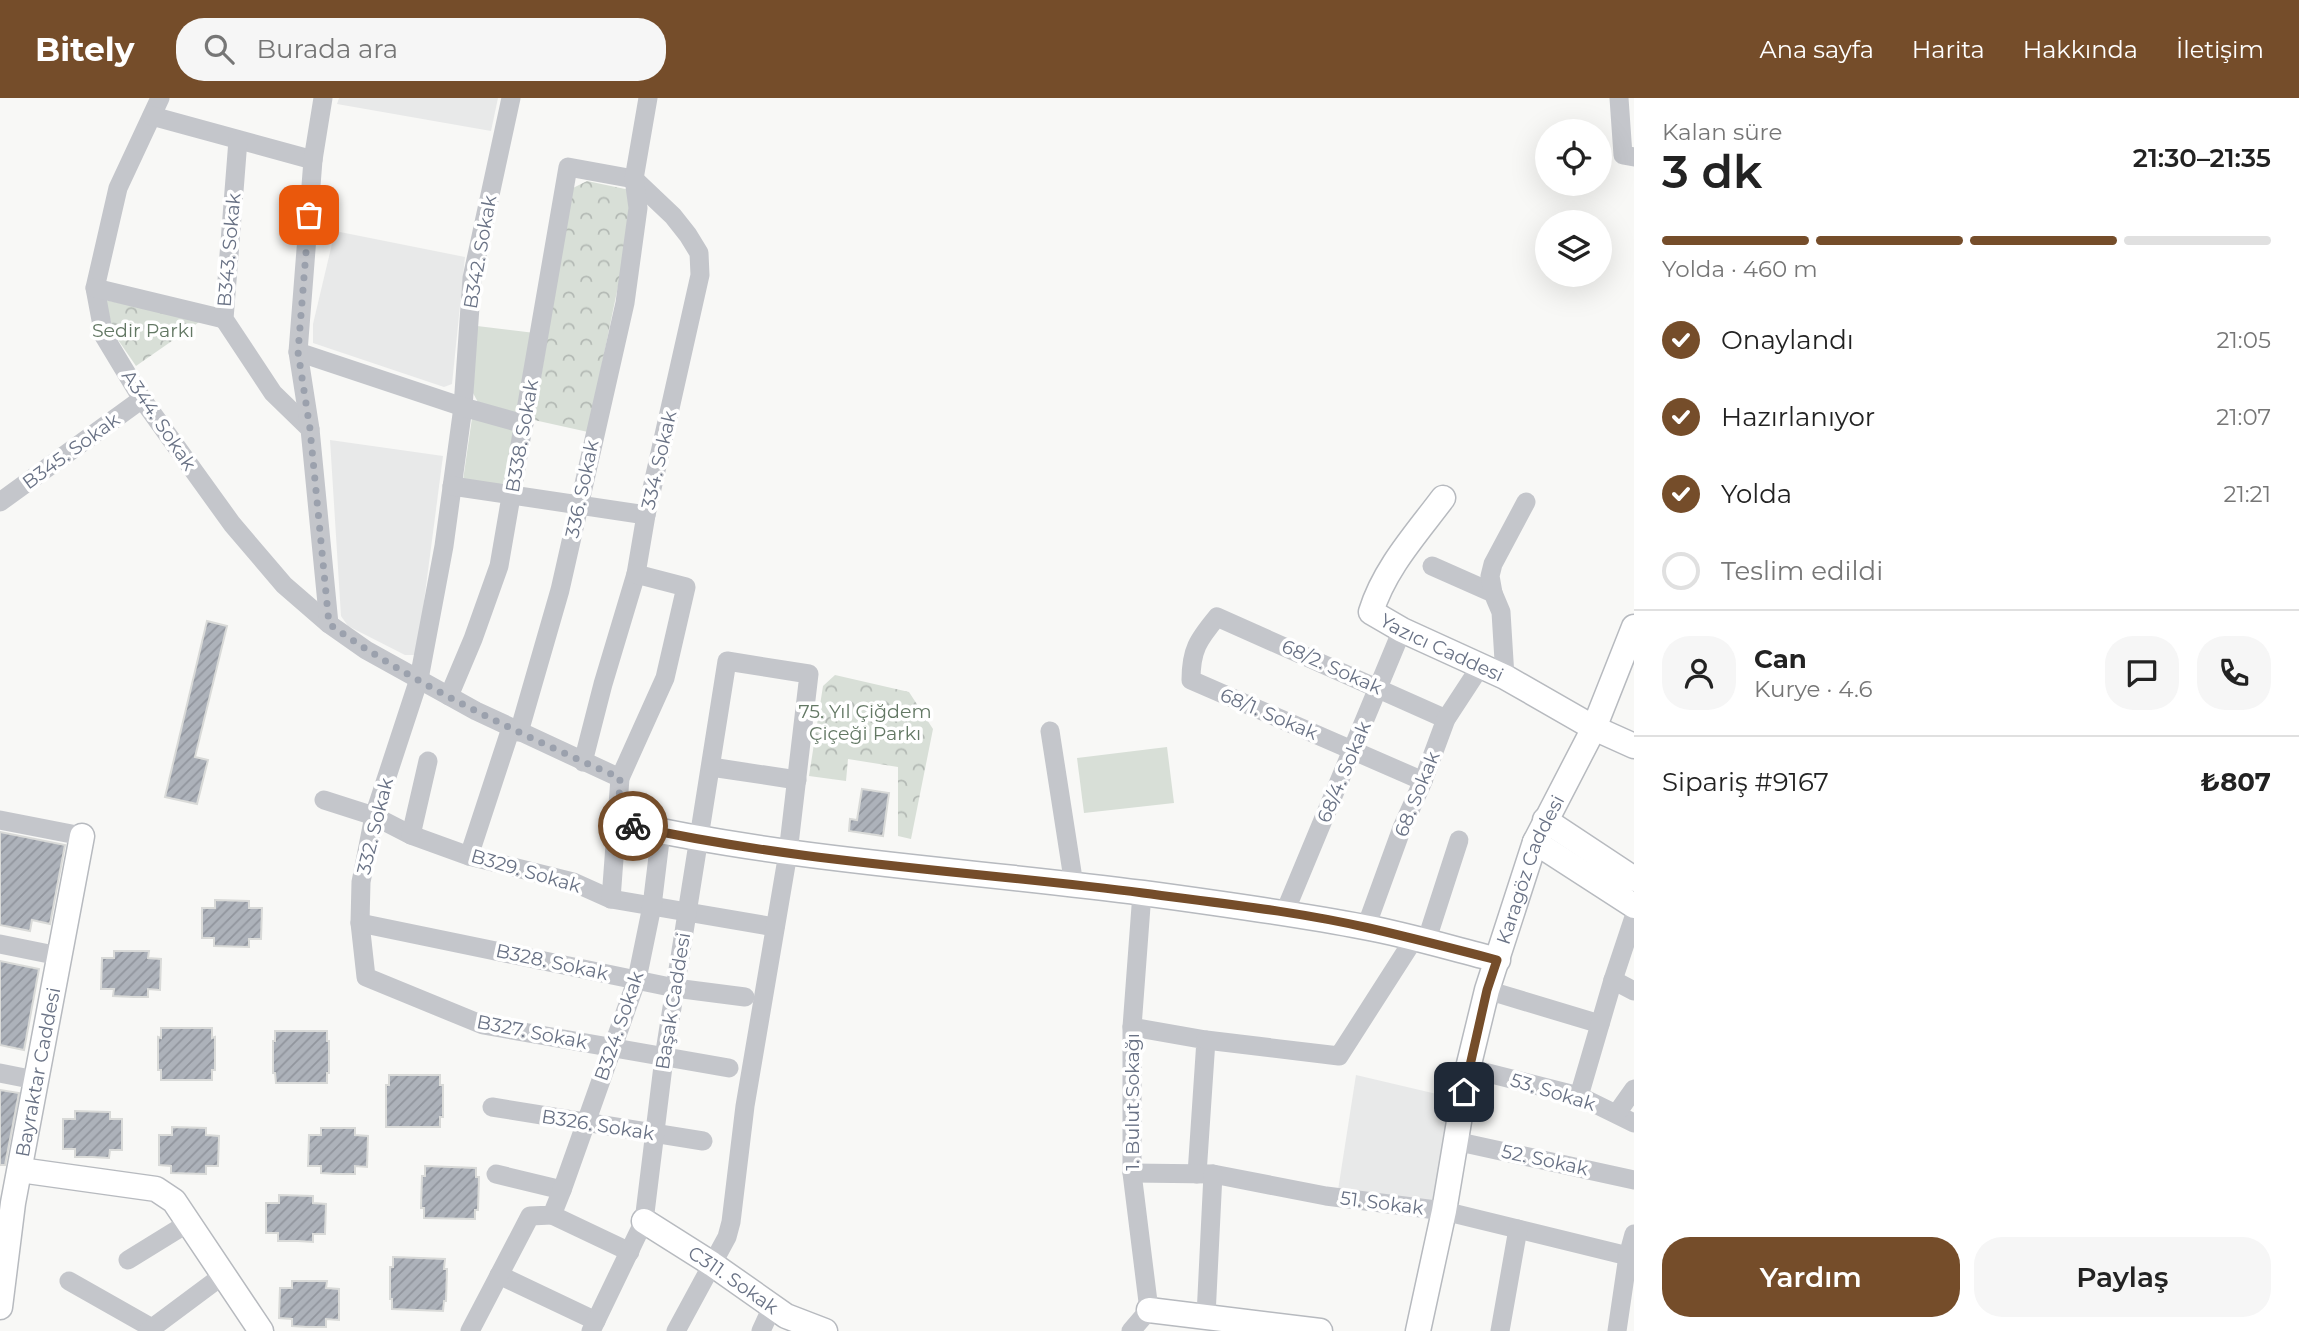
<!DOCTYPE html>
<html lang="tr">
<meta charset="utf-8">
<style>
body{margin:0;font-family:Montserrat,sans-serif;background:#f6f6f6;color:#222;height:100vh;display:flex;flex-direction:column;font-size:26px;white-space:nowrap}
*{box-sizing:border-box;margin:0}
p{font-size:23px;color:#767676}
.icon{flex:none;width:38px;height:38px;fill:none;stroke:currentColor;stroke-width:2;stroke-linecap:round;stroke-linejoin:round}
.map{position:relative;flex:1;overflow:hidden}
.details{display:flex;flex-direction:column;background:#fff;width:665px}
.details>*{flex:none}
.fabs{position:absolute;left:1535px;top:21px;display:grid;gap:14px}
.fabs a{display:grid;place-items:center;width:77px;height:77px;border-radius:50%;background:#fff;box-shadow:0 7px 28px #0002;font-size:35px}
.pin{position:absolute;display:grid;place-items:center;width:60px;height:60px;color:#fff;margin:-30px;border-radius:14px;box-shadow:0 4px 10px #0006}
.courier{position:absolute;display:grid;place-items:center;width:70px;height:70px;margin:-35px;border:5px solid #754d2a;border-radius:50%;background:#fff;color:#222;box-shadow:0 2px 9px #0007}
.summary em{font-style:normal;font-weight:600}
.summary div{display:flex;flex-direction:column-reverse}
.summary{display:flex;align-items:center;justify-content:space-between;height:119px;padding:0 28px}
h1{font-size:46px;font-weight:600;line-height:52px}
.bar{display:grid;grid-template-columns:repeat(4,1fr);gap:10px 7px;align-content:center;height:84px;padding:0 28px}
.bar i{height:9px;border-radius:5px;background:#e0e0e0}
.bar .active{background:#754d2a}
.bar p{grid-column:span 4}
.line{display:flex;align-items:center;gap:18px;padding:0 28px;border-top:2px solid #e0e0e0}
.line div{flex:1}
.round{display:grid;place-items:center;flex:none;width:74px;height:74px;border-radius:28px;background:#f6f6f6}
ol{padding:0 28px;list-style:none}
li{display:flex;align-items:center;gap:21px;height:77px}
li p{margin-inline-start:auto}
li .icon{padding:7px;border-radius:50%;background:#754d2a;color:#fff;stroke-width:4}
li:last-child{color:#767676}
li i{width:38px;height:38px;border:4px solid #e0e0e0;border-radius:50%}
.action{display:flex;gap:14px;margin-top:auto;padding:14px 28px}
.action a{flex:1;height:80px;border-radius:28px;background:#754d2a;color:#fff;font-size:28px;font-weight:600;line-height:80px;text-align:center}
.action a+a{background:#f6f6f6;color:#222}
header{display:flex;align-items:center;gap:42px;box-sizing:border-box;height:98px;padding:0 35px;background:#754d2a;color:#fff}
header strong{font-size:33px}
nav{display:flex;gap:38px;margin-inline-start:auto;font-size:24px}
.search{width:490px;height:63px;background:#f6f6f6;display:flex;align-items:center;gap:18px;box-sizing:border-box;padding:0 24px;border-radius:28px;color:#767676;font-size:26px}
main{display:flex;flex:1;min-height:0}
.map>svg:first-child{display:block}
</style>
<header>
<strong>Bitely</strong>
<div class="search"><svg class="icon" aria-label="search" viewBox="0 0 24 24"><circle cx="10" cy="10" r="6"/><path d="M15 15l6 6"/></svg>Burada ara</div>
<nav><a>Ana sayfa</a><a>Harita</a><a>Hakkında</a><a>İletişim</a></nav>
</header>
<main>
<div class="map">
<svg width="1634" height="1233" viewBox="0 0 1634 1233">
<defs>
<pattern id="forest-crowns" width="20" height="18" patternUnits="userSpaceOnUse" patternTransform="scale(1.75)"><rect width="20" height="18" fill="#d8dfd7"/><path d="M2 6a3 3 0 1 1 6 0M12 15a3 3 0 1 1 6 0" fill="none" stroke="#b3b9b4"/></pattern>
<pattern id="building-hatch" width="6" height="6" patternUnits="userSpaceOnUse" patternTransform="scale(1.75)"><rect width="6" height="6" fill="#adb2ba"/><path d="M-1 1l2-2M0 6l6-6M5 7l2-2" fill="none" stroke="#91959d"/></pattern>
</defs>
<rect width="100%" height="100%" fill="#f8f8f6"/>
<g fill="#e8e9e9">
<path d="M339,0h159l-7,33 -154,-27z"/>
<path d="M335,133l130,26 -13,127 -8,3 -131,-44v-19z"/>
<path d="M330,342l113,16 -26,199h-12l-57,-29 -7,-10z"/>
<path d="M1356,977l102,24 -20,104 -100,-13z"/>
</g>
<g fill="#d8dfd7">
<path d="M477,228l58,7 -18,81 -37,-8 -7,-13z"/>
<path d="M472,320l43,12 -13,57 -39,-7z"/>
<path d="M1167,649l7,56 -90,10 -7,-55z"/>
</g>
<g fill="url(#forest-crowns)">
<path d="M587,83l43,9 5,14 -47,228 -54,-12 35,-217 4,-15z"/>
<path d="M105,202l97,20 -66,46 -22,-32z"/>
<path d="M835,577l74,17 24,37 -22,110 -13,-3v-69l-50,-8 -2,22 -37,-5 14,-90z"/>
</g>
<g fill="url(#building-hatch)" stroke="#d9dad8" stroke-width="2">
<path d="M207,523l20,5 -32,131 13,3 -11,44 -32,-7z"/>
<path d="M862,691l27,4 -6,43 -34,-5 1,-12 7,1z"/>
<path d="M0,734l65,13 -15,79 -18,-4 -2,11 -30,-6z"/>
<path d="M215,802l34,1v7h13l-1,31h-12v8l-35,-1v-8h-12v-30h13z"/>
<path d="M114,853h35l-1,7 13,1 -1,31 -12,-1v8h-14l-21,-1 1,-7h-13l1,-31h12z"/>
<path d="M0,863l39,8 -15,81 -24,-5z"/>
<path d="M161,930h51v10l3,-1v33h-3v10h-51v-10h-3v-33l3,1z"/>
<path d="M275,933h52v10h2v32h-2v10h-51l-1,-10h-2v-32h2z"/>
<path d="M389,977h51v10h3v32h-3v10h-54v-42h3z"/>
<path d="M0,992l19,3 -14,72h-5z"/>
<path d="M75,1013l35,1v7h12v31h-12l-1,8 -17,-1h-17v-8h-12v-30h12z"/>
<path d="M172,1029l34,1v7l13,1 -1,30h-12v8l-35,-1v-7l-12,-1v-30h13z"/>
<path d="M321,1030h34v7l13,1 -1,31 -12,-1v8h-18l-16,-1v-7h-13l1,-31h12z"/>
<path d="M425,1068l51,2v9h3l-1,33h-3v9l-51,-1v-10h-3l1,-32h3z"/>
<path d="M279,1097l34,1v7l13,1 -1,30h-12v8l-15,-1h-20v-8h-12v-30h13z"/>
<path d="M393,1159l52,2 -1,10h3l-1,32h-2l-1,10 -51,-2v-10h-2v-32h3z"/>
<path d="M292,1183h35l-1,7 13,1v31l-13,-1v8h-18l-16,-1v-7l-13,-1 1,-30h12z"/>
</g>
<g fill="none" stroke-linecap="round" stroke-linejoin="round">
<defs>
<g id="major">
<path id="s1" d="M1443,400c-27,36 -59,71 -72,114l31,18 103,47 89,51 40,18"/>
<path d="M1545,722l89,59"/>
<path d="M618,724c173,39 350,48 525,71 74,10 148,20 221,34 45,8 89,22 134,33"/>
<path d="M1535,744l99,64"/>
<path d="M20,1072l136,19 18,12 87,130"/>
<path id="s2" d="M644,1123l68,43 74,52 39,15"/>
<path id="s3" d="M0,1209l13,-104 69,-367"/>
<path d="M1149,1212l171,21"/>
<path id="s4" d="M1418,1233l26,-120 24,-143 19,-78 48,-148 59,-114 40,-101"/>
</g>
</defs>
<use href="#major" stroke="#b7babf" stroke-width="27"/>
<g stroke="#c4c6cb" stroke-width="19">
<path d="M160,0l-42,90 -23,100 9,48 38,63 90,125 52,61 45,39 37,26 110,61 144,67"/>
<path d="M511,0l-39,180 -9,129 -19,139 -25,133 -45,137 -13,66 -1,41 6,54 117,48 246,43"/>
<path d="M1619,0l4,57 11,2"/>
<path d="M152,18l161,44"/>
<path d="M238,42l-14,179 49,74 37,36 19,195"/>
<path d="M95,190l129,31"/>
<path d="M298,254l165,55 61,17"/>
<path d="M310,331l-12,-77 15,-192 10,-62"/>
<path d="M452,388l194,29"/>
<path d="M0,404l142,-103"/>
<path d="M1432,468l61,27 8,19 4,65"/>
<path d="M1493,495l-3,-17 3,-12 33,-62"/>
<path d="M449,598l24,-57 26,-73 69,-399 66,12 39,37 15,19 11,18 1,22 -54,240 -10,59 -33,110 -20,78"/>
<path d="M1050,633l24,154"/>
<path d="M519,634l41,-142 65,-287 13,-95 -4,-29 14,-81"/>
<path d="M711,669l86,13"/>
<path d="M1423,683l-232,-101c0,-30 7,-40 26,-63l229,102"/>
<path d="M324,702l50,16 37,19 58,21 104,26 38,17 164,28"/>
<path d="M0,722l82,16"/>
<path d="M411,737l17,-74"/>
<path d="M469,758l42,-128"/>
<path d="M611,801l9,-121 45,-100 21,-91 -50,-13"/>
<path d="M1284,816l118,-284"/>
<path d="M360,825l315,65 70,9"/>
<path d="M1366,829l36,-99 21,-47 23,-62 34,-52"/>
<path d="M1426,844l33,-102"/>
<path d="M0,846l59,12"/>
<path d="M1613,882l21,11"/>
<path d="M1487,892l113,34"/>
<path d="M1132,929l74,13 -9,134"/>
<path d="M1206,942l133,16 75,-117"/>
<path d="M1468,970l111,28 55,27"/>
<path d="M0,975l35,7"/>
<path d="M1579,998l34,-116 21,-63"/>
<path d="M492,1009l211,34"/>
<path d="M1617,1015l17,-24"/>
<path d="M1455,1043l179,39"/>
<path d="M1132,1075l81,1 113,22 118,15 184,45"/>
<path d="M496,1076l66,16"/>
<path d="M552,1117l78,37"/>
<path d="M128,1162l60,-37"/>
<path d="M499,1177l97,46"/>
<path d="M69,1183l83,47"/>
<path d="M1206,1218l7,-142"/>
<path d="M148,1233l74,-55"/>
<path d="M470,1233l60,-115 22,-1 10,-25 75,-211 15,-73 9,-74"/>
<path d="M591,1233l53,-110 20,-163 63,-397 82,13 -21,179 -43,253 -14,116 -4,15 -51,94"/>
<path d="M761,1233l11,-24"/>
<path d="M1131,1233l18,-21 -17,-137v-146l10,-134"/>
<path d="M1500,1233l18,-102"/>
<path d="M1617,1233l11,-75 6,-22"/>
</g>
<use href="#major" stroke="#fff" stroke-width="24"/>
</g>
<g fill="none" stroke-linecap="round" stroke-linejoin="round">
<path stroke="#9ba1ad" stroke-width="7" stroke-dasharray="0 12.6" d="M309,117l-11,137 12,77 19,195c89,63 191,110 291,154l-2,44 15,4"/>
<path stroke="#754d2a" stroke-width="9" d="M633,728c167,37 340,45 510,67 75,10 152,18 226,35 43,10 86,21 128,32l-10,30 -23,102"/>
</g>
<g text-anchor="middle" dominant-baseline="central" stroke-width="7" stroke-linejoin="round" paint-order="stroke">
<g font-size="19" fill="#697285" stroke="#fff">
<text transform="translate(229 152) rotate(-85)">B343. Sokak</text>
<text transform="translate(480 154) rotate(-80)">B342. Sokak</text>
<text transform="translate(159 322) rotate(56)">A344. Sokak</text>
<text transform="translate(522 338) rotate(-80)">B338. Sokak</text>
<text transform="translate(71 353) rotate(-36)">B345. Sokak</text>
<text transform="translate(659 362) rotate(-77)">334. Sokak</text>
<text transform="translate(582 391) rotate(-78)">336. Sokak</text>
<text stroke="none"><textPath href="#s1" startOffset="215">Yazıcı Caddesi</textPath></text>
<text transform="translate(1332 569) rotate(24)">68/2. Sokak</text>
<text transform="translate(1269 616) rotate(23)">68/1. Sokak</text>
<text transform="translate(1344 674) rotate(-67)">68/4. Sokak</text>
<text transform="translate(1417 696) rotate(-68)">68. Sokak</text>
<text transform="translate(375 728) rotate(-76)">332. Sokak</text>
<text stroke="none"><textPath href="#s4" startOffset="476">Karagöz Caddesi</textPath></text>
<text transform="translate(526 773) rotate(16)">B329. Sokak</text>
<text transform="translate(552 864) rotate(12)">B328. Sokak</text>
<text transform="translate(673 903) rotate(-81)">Başak Caddesi</text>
<text transform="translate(619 928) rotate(-71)">B324. Sokak</text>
<text transform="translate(532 934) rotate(11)">B327. Sokak</text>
<text stroke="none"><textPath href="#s3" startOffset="238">Bayraktar Caddesi</textPath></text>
<text transform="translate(1553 994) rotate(17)">53. Sokak</text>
<text transform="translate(1132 1004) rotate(-90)">1. Bulut Sokağı</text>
<text transform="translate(598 1027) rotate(9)">B326. Sokak</text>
<text transform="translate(1545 1062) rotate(12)">52. Sokak</text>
<text transform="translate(1382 1105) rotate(7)">51. Sokak</text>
<text stroke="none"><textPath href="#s2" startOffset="107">C311. Sokak</textPath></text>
</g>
<g font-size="19" fill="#637864" stroke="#fff">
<text x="143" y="232">Sedir Parkı</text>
<text x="865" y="613">75. Yıl Çiğdem<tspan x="865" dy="22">Çiçeği Parkı</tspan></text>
</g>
</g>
</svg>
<div class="fabs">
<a><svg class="icon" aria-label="locate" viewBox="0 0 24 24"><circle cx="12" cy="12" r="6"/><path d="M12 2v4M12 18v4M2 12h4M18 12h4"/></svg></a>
<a><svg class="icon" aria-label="layers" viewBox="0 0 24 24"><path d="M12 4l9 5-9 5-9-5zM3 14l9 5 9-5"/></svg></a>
</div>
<div class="pin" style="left:309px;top:117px;background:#ea580c"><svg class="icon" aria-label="bag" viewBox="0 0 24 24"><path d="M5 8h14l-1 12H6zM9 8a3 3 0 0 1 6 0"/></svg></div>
<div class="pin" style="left:1464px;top:994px;background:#1f2937"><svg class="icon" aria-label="home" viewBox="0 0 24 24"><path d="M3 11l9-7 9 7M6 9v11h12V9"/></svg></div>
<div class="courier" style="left:633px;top:728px"><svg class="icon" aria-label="bike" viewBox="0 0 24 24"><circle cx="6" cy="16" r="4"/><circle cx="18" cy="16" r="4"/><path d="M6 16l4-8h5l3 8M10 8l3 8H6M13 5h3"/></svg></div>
</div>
<section class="details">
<div class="summary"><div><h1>3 dk</h1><p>Kalan süre</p></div><em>21:30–21:35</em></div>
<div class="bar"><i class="active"></i><i class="active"></i><i class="active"></i><i></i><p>Yolda · 460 m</p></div>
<ol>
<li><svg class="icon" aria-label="check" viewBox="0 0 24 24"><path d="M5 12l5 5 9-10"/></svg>Onaylandı<p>21:05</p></li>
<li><svg class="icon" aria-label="check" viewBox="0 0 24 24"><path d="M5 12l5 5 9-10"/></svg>Hazırlanıyor<p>21:07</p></li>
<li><svg class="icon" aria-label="check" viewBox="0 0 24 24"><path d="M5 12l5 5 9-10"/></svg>Yolda<p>21:21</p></li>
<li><i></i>Teslim edildi</li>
</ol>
<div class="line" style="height:126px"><a class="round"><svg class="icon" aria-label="person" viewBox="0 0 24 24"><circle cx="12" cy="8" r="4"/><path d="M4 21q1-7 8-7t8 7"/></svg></a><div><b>Can</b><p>Kurye · 4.6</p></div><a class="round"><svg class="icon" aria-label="chat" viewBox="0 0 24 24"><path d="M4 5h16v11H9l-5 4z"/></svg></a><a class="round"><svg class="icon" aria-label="phone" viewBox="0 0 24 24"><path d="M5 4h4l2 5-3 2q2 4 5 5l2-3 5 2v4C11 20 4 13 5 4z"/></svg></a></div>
<div class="line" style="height:91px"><div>Sipariş #9167</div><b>₺807</b></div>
<div class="action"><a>Yardım</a><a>Paylaş</a></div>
</section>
</main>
